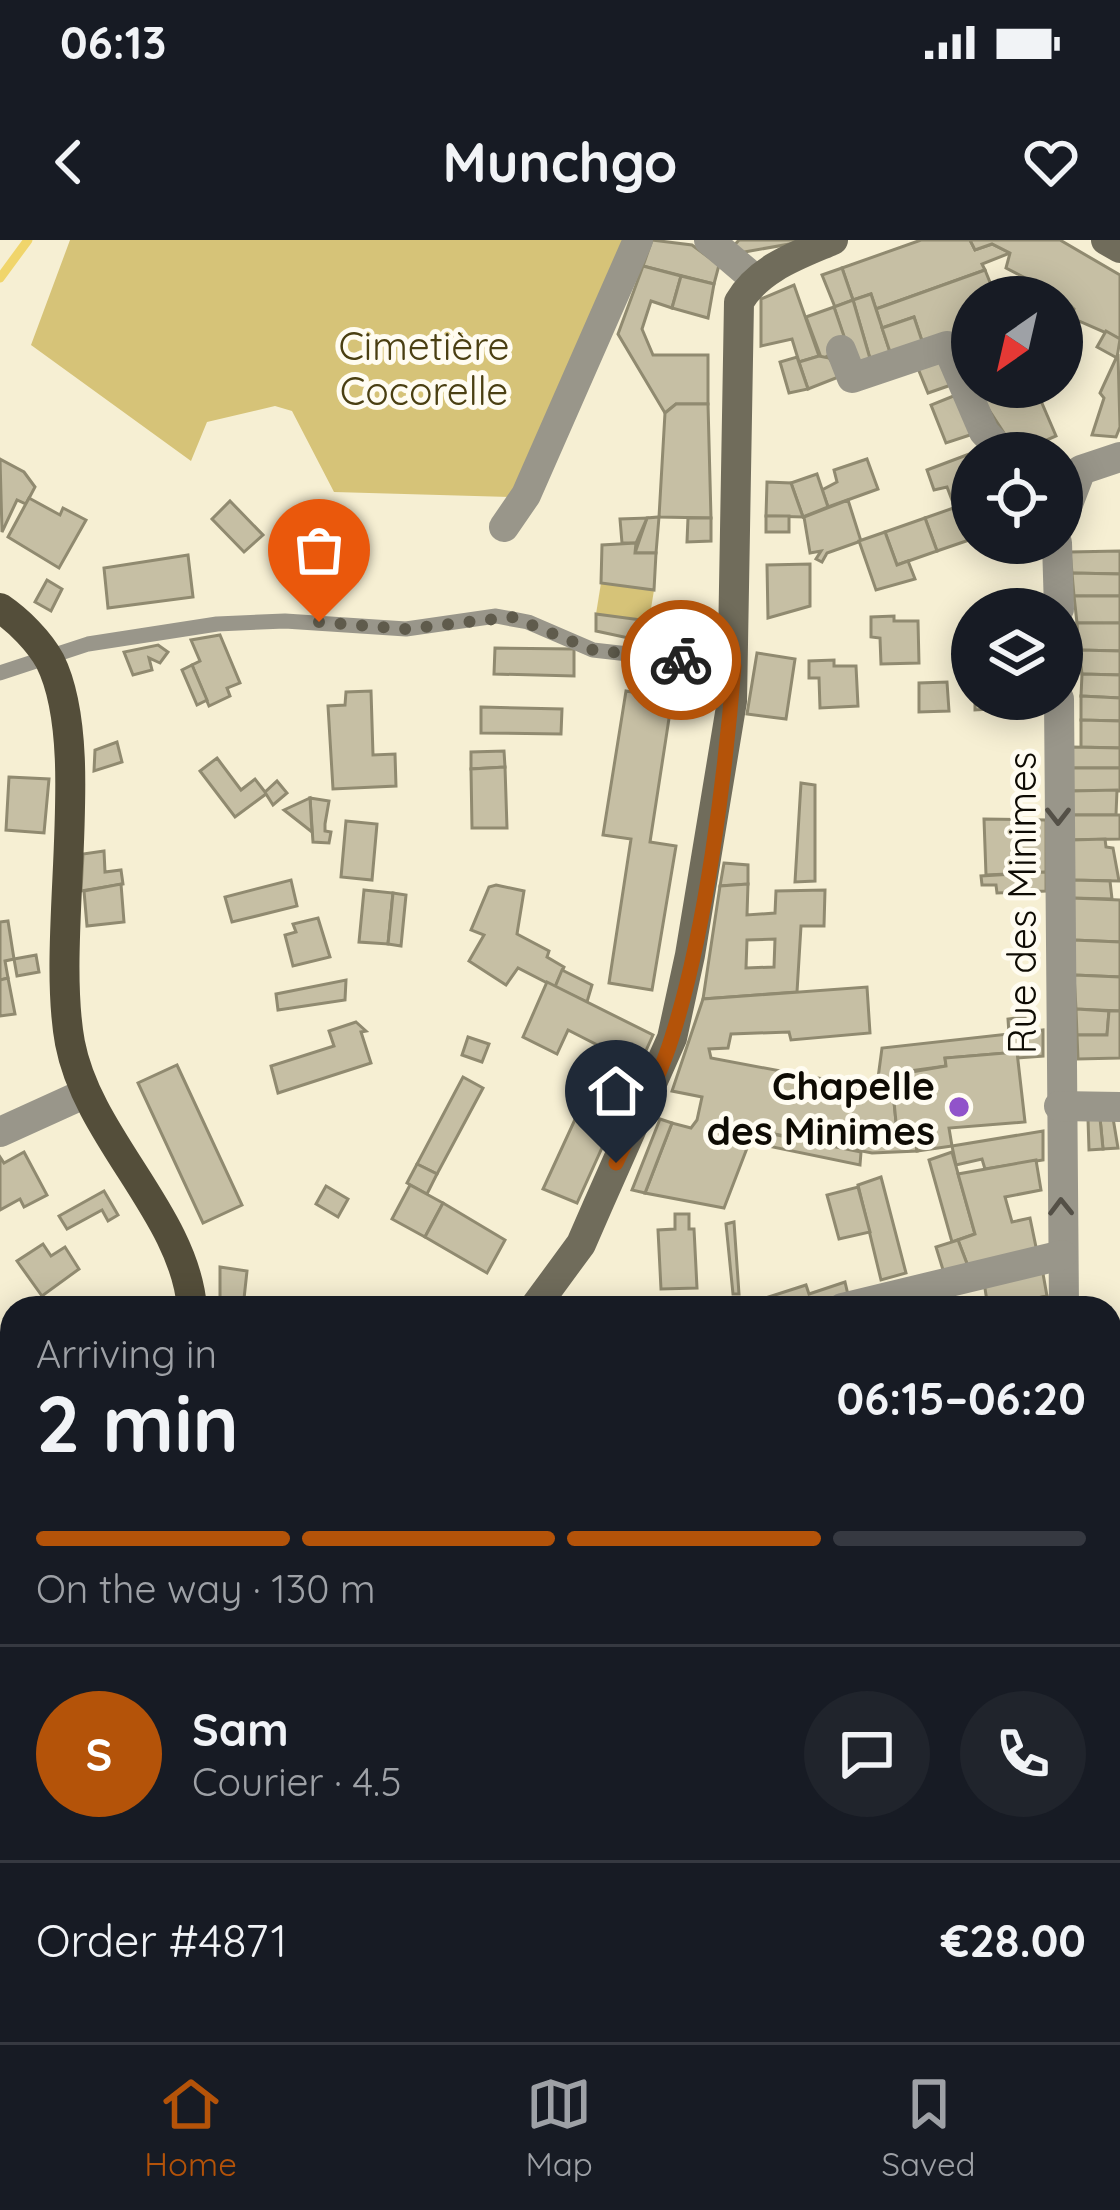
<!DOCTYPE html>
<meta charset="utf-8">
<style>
body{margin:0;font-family:Quicksand,sans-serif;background:#20242c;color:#f1f3f6;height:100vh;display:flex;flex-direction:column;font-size:45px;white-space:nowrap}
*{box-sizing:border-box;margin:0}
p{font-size:39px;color:#9ea1a6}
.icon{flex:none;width:66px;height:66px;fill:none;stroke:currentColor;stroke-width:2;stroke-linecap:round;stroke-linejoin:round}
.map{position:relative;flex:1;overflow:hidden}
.drawer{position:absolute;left:0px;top:1056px;width:1122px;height:747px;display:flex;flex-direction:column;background:#171b24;border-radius:36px 36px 0 0;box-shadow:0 6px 30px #0003}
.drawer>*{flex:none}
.needle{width:78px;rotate:214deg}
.controls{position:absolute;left:951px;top:36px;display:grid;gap:24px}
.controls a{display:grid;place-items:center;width:132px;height:132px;border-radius:50%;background:#171b24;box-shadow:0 6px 30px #0003;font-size:60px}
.pin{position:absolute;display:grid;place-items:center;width:102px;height:102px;color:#fff;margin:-123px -51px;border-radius:50% 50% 50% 0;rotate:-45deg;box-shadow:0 0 12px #0007}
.pin .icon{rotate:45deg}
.courier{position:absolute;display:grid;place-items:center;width:120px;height:120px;margin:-60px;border:9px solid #b45309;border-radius:50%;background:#fff;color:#222;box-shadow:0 3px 15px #0007}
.head em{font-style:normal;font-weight:700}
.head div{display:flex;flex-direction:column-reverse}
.head{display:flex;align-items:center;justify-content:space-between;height:204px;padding:0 36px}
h1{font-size:78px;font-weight:700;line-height:90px}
.bar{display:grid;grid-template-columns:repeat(4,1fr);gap:18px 12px;align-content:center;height:144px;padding:0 36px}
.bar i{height:15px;border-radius:9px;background:#363941}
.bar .active{background:#b45309}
.bar p{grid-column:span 4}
.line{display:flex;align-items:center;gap:30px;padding:0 36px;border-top:3px solid #363941}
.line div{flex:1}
.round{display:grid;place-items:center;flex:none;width:126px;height:126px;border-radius:63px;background:#20242c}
.status{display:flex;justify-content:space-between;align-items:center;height:84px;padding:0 60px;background:#171b24;direction:ltr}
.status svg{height:33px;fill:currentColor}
header{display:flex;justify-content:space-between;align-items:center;height:156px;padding:0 36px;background:#171b24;font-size:54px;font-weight:700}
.dock{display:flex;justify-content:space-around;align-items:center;height:168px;border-top:3px solid #363941;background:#171b24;font-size:33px;color:#9ea1a6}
.dock a{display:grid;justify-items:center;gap:6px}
.dock .active{color:#b45309}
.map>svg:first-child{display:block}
</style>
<div class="status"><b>06:13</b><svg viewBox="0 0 49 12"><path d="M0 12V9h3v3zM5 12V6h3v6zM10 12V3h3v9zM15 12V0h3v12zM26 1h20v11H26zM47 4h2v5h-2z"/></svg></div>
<header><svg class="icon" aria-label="back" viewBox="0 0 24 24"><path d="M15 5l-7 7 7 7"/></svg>Munchgo<svg class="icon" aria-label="heart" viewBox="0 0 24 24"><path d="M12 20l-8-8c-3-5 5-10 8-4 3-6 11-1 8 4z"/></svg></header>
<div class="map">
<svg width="1120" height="1802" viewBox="0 0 1120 1802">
<rect width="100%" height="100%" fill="#f6efd3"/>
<g fill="#d6c378">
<path d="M70,0h558l-117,257 -177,-5 -42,-81 -17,-5 -68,16 -16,39 -160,-116z"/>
<path d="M601,343l53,7 -5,31 -53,-7z"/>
<path d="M1110,1661l10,2v139h-94l15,-11h69z"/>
<path d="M528,1791h143l-4,11h-136l-5,-3z"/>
</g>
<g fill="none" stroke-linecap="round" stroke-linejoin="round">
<path stroke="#f0d56b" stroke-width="9" d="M0,38l28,-38"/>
</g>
<g fill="#c6bfa4" stroke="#908a70" stroke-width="3" fill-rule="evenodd">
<path d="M652,0l40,5 27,20 -5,19 -71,-18z"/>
<path d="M739,0h61l1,2 -68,12 -3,-4z"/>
<path d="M921,0h49l5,10 17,-6 18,9 -28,11 3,6 -109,39 -5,-15 -18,6 -11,-32z"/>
<path d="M970,0h90l60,35v64l-50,-22 4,-8 -12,-12 -56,-29 4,-15 -18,-9 -17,6z"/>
<path d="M643,26l38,10 -9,32 -21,-7 -9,28 11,26h55v49h-32l-11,9 -47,-79z"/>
<path d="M842,28l11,32 -18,7 -13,-32z"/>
<path d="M985,30l11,27h-24v86l-49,-39 -9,-27 -32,11 -6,-19z"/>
<path d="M681,36l33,8 -6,34 -36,-10z"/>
<path d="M794,45l25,71 -20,6 -7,-23 -31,7v-47z"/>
<path d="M871,54l20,61 -20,7 -18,-62z"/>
<path d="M853,60l18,62 -17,6 -20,-61z"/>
<path d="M834,67l12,35 -24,18 -16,-43z"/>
<path d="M914,77l9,27 -32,11 -9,-27z"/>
<path d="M1106,91l14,8 -3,19 -20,-11z"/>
<path d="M1118,114l2,73 -4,10 -24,-2 12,-37 -4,-5z"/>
<path d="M819,116l10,2 12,18 -33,13 -9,-27z"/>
<path d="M797,117l11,32 -19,4 -9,-31z"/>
<path d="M940,119l11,26 -23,8 -11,-27z"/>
<path d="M974,147h61l21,49 -39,17z"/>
<path d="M956,155l17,39 -27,9 -15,-38z"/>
<path d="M676,164h32l3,114 -52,-1 6,-104z"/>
<path d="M972,213v48l-17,7 -8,-21 -13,3 -7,-20z"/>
<path d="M0,219l24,13 11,15 -9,17 -9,-4 -15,32z"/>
<path d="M867,219l11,30 -50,18 -6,-17 15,-8 -3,-12z"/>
<path d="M817,234l11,33 -25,10 -12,-34z"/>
<path d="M767,242l24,1 12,34 -37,-1z"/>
<path d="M29,258l31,17 3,-7 23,12 -27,48 -51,-31z"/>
<path d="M848,260l13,41 -34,12 -5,9 -6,-3 5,-8 -11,2 -6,-36z"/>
<path d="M230,261l33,34 -19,17 -32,-33z"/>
<path d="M962,265l10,34 -35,12 -12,-33z"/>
<rect x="766" y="276" width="23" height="16"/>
<path d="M659,277l-3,36h-21l12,-35z"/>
<path d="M647,278l-11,25h-14l-2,-24z"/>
<path d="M688,278h23v23l-24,1z"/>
<path d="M925,278l12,33 -40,14 -12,-33z"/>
<path d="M885,292l12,33 11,-4 7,18 -39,11 -17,-49z"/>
<path d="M636,303l-1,10h21l-2,37 -53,-7 1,-38z"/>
<path d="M1120,311v23l-48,-1 -2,-21z"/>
<path d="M188,315l5,42 -85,11 -4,-40z"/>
<path d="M810,324v42l-42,12 -1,-53z"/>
<path d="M1072,333l48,1v22h-46z"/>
<path d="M47,340l15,9 -11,22 -16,-9z"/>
<path d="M1074,356h46v27h-43z"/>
<path d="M700,370l12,2 1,33 -66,-3 3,-26 49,3z"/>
<path d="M596,374l53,7 -2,21 -51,-11z"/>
<path d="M894,376v5h24l1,42 -38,1 -1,-26 -9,-1v-20z"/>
<path d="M1077,383h43v28l-41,-1z"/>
<path d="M220,395l20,48 -13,5 3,8 -21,10 -17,-41 8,-4 -9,-21z"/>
<path d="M158,405l10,7 -8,11 -11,-5 3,12 -19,5 -9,-23z"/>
<path d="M495,408l79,1v27l-80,-2z"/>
<path d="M1079,410l41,1v24l-38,-1z"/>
<path d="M757,413l38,6 -9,60 -39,-5z"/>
<path d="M834,420v6h22l2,40 -38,2 -1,-30h-10v-17z"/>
<path d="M192,425l15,35 -10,5 -15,-35z"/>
<path d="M1082,434l38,1v23l-39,-2z"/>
<path d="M947,442l2,29 -30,1v-29z"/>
<path d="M371,451l2,64 22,-1 1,32 -63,3 -5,-83 17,-1 1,-13z"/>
<path d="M626,451l46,8 -22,143 26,4 -24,144 -43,-7 22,-144 -28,-4z"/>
<path d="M1081,456l39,2v23l-39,-1z"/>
<path d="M975,459h68v7l-68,4z"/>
<path d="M481,467l81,2 -1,25 -80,-1z"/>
<path d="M1081,480l39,1v27l-39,-1z"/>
<path d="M117,502l5,20 -28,9 1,-21z"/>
<path d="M1071,507l49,1v20h-49z"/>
<path d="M504,511l1,16 -34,2v-17z"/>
<path d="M217,518l24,32 14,-11 10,13 12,-11 10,12 -14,12 -7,-11 -31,23 -35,-46z"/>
<path d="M505,527l2,61h-35l-1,-59z"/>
<rect x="1071" y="528" width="49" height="23"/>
<path d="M9,537l40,2 -5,54 -38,-3z"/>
<path d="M801,543l14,2v96l-20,1z"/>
<path d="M1117,550l-1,25h-45v-24z"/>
<path d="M310,558l19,3 -4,23v7l6,1 -2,11 -16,-1z"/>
<path d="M310,558l2,34 -28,-22z"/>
<path d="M1071,575h49v24l-49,1z"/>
<path d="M984,579l62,1v52l-60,3z"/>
<path d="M346,581l31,3 -5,56 -31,-3z"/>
<path d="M1105,599l1,8 7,1 6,33 -48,-1v-40z"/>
<path d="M104,611l1,21 16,-2 2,14 -42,7 2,-37z"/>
<path d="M724,623l24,2v19l-28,2z"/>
<path d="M1046,632v19l-49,2 -1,-8h-14l-1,-9z"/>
<path d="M291,640l6,26 -65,16 -7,-25z"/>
<path d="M1071,640l39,1 2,18 -41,-1z"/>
<path d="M121,644l3,38 -37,4 -3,-35z"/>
<path d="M748,644l-1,31 28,-2 1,-22 49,-1 -1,36h-23l-4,66 -94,7 17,-113zM775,699l-1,28 -28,1 1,-28z"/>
<path d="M496,645l28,6 -7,43 32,17 -2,6 17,10 -9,20 -37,-19 -12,17 -37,-24 15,-26 -13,-5 18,-43z"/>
<path d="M364,650l29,3 -5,51 -29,-2z"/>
<path d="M393,653l13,2 -5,51 -13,-2z"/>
<path d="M1071,658l49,2v42l-47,-2z"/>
<path d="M318,678l12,39 -37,9 -8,-31 11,-3 -3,-8z"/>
<path d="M8,681l6,38 -9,2 3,17 -8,2v-58z"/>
<path d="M1073,700l47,2v35l-46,-2z"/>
<path d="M36,715l3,17 -22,4 -3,-17z"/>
<path d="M562,730l30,15 -5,17 -32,-15z"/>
<path d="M1074,735l46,2v34l-44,-2z"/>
<path d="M8,738l7,36 -15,2v-36z"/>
<path d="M346,740l-1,20 -67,10 -2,-16z"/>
<path d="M547,742l106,53 -76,168 -34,-14 64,-139 -39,-20 -11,24 -34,-17z"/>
<path d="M867,747l3,46 -79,7 -2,-8 -58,2 -3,14 -19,1 2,9 182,34 3,30 13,11 5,-6 3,24 -45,2 -118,-23 -30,78 -79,-15 27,-70 19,5 6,-8 5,-23 -30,-6 31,-92z"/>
<path d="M1076,769l33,2 -2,24h-30z"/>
<path d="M1109,771h11v47l-42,1 -1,-24h30z"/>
<path d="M1025,777l2,15 16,-2v26l-25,2 -1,-6 -72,6 1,8 -43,6 -7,12 -18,-6 4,-30 127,-14 -1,-15z"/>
<path d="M356,782l10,9 -5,1 10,31 -93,30 -7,-27 63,-20 -5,-15z"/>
<path d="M468,797l21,7 -7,18 -20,-7z"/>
<path d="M1017,812l8,70 -76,6 3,18 -35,5 -3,-24 -5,6 -13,-11 -3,-30 7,-18 46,-8 -1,-8z"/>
<path d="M177,825l65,140 -39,18 -65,-140z"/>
<path d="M463,837l20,11 -46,86 -20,-10z"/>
<path d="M1100,878h13l5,30 -15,1z"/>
<path d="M1100,878l3,31 -14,1 -1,-31z"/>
<path d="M660,879l12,4 -27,70 -13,-3z"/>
<path d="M757,891l104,21 -1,13 -106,-22z"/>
<path d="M1043,891v29l-58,9 -3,-10 -26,6 -4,-19z"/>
<path d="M24,912l23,43 -23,12 -4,-8 -20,11v-53l4,6z"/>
<path d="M952,912l23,82 -23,8 -23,-82z"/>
<path d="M1036,920l5,30 -36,7 7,25 18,-4 7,34 -68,17 -11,-29 17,-6 -17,-60z"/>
<path d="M417,924l20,10 -10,20 -20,-11z"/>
<path d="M881,937l25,96 -25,7 -23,-95z"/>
<path d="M410,945l33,18 -18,34 -33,-18z"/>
<path d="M326,946l22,13 -10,18 -22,-13z"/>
<path d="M858,947l12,45 -31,7 -12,-44z"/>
<path d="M104,951l14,24 -10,6 -6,-11 -35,19 -8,-13z"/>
<path d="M443,963l62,37 -18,33 -62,-36z"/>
<path d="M675,974h14v15h5l3,59 -36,1 -3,-59 17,-1z"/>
<path d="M734,982l5,72h-6l-7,-70z"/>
<path d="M958,1000l11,29 -25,4 -8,-26z"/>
<path d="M43,1004l8,12 14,-9 14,22 -37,27 -25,-35z"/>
<path d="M220,1027l27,4 -4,37h-23z"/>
<path d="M1042,1028l5,28 -59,12 -4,-26z"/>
<path d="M845,1042l4,17 -28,9h-87l72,-23 3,9z"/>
<path d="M1047,1056l2,12h-59z"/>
<path d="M1120,1215v36l-10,1v-36z"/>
<path d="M1120,1251v41l-10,1v-41z"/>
<path d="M1120,1292v67l-10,-31v-35z"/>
<path d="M0,1360l12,6v27l-12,25z"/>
<path d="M1120,1385v71l-10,3v-71z"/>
<path d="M25,1791h39l19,11h-32l-28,-7z"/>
<path d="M211,1791l29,6 5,-6h22l6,5 -4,6h-64z"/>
<path d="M332,1791h81l-5,11h-53z"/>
<path d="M671,1791h39l21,11h-64z"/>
</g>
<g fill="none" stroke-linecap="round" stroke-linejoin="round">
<path stroke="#99968a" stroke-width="15" d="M0,433l88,-29 129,-20 68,-3 121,8 90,-13 32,6 65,28 141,16"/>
<g stroke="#99968a" stroke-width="30">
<path d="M709,0l47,40"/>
<path d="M841,110l11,28 95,-32 37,86 20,21"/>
<path d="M1062,280l19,-50 39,-13"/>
<path d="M504,287l22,-32 112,-255"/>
<path d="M1057,303l2,66"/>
<path d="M1059,459l5,609"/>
<path d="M1059,866l61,1"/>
<path d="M0,892l86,-39"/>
<path d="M842,1068l220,-53"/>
<path d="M1110,1370l10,-1"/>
<path d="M1110,1493l10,-4"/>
<path d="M1110,1580l10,-2"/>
<path d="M507,1791l3,11"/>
<path d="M453,1802l7,-11"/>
<path d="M771,1802l2,-11"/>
<path d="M887,1802l7,-11"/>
</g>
<g stroke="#706c5b" stroke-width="30">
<path d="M1106,0l14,8"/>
<path d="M534,1068l47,-64 17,-39 74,-167 18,-83 42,-254 7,-399c20,-34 59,-47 94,-62"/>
<path d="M301,1791l12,11"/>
</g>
<g stroke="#544e3a" stroke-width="30">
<path d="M0,368c19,13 39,33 50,53 44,88 0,274 20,382 18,95 115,172 122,265"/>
<path d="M0,1629l12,-39"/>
<path d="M0,1719l12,14"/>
<path d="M109,1791l19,11"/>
</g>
</g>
<defs><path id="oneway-chevron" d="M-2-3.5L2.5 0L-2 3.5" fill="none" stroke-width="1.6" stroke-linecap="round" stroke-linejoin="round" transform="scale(3)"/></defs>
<g stroke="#545047">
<use href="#oneway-chevron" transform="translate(1058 576) rotate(90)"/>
<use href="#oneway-chevron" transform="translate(1061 967) rotate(-91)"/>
</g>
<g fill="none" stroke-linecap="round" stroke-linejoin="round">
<path stroke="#5f5b4c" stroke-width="12" stroke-dasharray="0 21.6" d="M319,382l87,7 106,-12 81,33 88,10"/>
<path stroke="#b45309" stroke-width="15" d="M616,923c19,-41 43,-83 56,-126 34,-107 53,-259 62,-371l-53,-6"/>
</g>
<circle fill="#9153ca" stroke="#fffcf1" stroke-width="4.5" cx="959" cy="867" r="12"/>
<g text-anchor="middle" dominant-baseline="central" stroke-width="10" stroke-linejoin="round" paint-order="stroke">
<g font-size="39" fill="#4a3f12" stroke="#fffcf1">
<text x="424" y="105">Cimetière<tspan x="424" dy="45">Cocorelle</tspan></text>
</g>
<g font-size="39" fill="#0e0b04" stroke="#fffcf1">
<text transform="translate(1021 663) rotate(-90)">Rue des Minimes</text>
</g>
<g font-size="39" font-weight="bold" fill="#0e0b04" stroke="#fffcf1" text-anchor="end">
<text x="935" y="845">Chapelle<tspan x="935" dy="45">des Minimes</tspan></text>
</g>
</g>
</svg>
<div class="controls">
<a><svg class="needle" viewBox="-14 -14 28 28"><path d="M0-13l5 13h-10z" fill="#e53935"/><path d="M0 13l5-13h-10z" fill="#9ea1a6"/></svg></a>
<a><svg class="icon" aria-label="locate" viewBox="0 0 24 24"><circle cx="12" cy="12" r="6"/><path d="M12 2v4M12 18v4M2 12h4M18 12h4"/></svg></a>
<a><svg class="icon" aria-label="layers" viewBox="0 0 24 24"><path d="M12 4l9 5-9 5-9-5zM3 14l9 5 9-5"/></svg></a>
</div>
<div class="pin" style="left:319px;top:382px;background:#ea580c"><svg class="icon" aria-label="bag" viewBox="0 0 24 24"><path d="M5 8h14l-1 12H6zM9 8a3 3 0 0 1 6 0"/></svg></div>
<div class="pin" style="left:616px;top:923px;background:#1f2937"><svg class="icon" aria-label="home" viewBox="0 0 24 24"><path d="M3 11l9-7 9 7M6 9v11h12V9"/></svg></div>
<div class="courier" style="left:681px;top:420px"><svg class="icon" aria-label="bike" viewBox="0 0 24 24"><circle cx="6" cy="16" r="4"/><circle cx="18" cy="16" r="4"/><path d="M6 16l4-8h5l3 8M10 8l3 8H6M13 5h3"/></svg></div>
<section class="drawer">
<div class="head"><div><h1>2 min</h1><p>Arriving in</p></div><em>06:15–06:20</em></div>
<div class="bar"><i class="active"></i><i class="active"></i><i class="active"></i><i></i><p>On the way · 130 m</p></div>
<div class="line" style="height:216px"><b class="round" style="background:#b45309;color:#fff">S</b><div><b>Sam</b><p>Courier · 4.5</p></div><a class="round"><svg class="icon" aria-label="chat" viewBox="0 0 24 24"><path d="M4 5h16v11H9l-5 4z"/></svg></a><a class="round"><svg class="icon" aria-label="phone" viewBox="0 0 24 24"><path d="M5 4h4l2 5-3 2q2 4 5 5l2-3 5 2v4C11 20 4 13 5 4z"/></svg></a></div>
<div class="line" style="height:156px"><div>Order #4871</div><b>€28.00</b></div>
</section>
</div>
<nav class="dock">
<a class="active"><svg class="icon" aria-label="home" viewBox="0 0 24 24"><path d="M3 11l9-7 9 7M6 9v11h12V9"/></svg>Home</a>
<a><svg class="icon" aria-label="map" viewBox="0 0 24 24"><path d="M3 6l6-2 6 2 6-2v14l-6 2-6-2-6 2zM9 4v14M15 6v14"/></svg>Map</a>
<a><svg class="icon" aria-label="saved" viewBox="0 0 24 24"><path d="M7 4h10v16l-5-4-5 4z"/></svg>Saved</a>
</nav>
